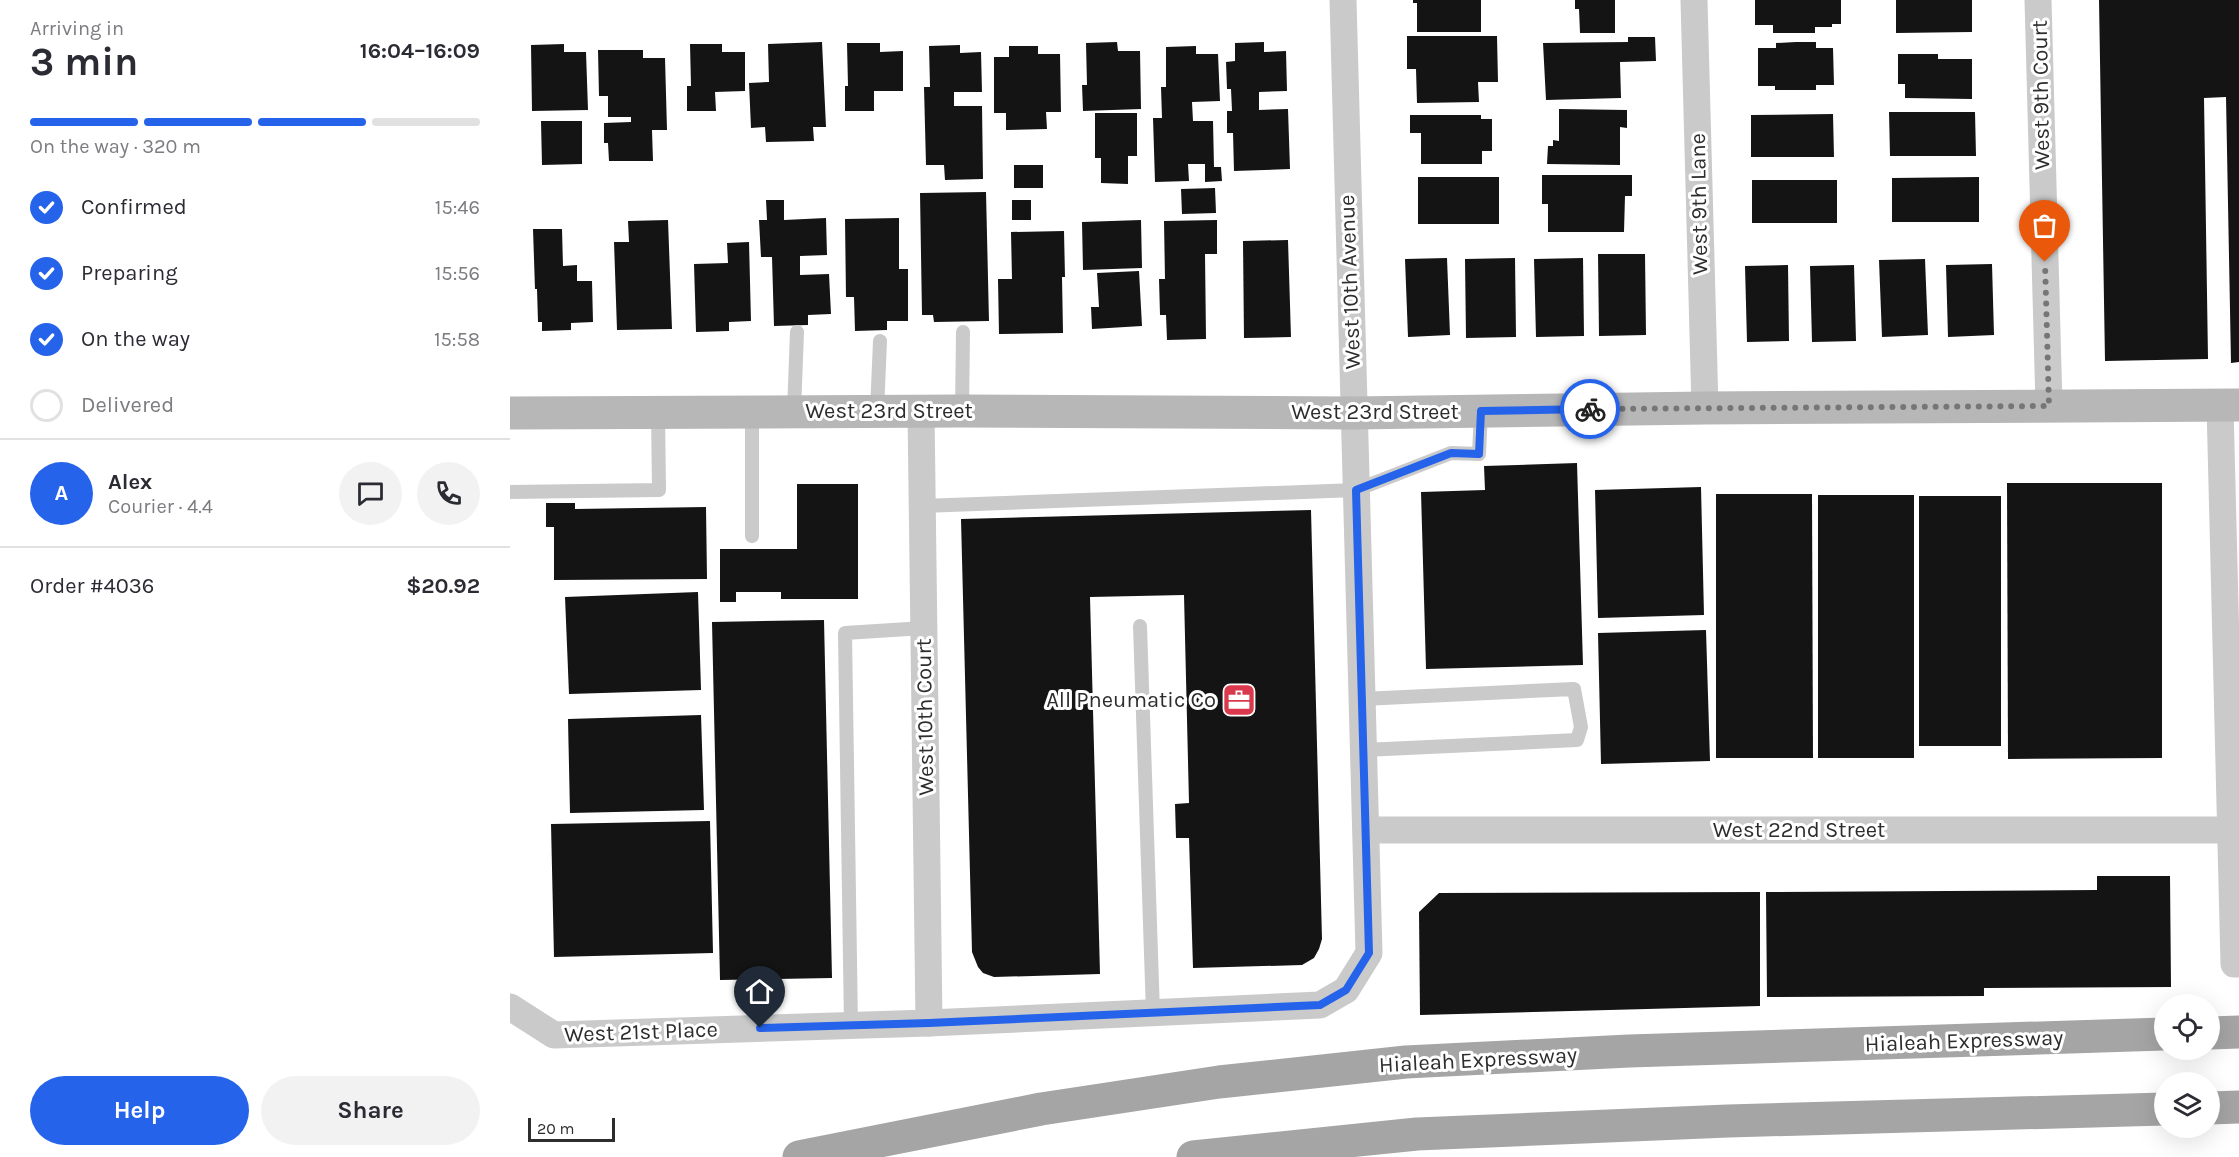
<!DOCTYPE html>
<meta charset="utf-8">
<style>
body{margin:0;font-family:Karla,sans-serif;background:#f2f2f3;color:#2b2b33;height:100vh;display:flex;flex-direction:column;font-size:22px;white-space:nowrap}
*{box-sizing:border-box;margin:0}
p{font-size:20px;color:#7c7c81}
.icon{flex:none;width:33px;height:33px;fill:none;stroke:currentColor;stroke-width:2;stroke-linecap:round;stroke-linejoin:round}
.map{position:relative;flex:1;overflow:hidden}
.side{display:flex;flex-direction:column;background:#fff;width:510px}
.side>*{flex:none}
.tools{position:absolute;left:1644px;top:994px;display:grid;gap:12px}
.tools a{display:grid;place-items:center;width:66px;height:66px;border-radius:50%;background:#fff;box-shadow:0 6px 24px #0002;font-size:30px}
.scale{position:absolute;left:18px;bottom:15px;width:87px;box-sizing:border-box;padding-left:6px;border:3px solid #2d2d2d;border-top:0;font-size:16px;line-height:21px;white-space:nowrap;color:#2d2d2d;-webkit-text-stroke:4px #fff;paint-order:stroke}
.pin{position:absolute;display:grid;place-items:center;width:51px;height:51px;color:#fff;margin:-62px -26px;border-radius:50% 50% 50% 0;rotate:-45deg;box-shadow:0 0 6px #0007}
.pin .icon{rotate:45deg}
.courier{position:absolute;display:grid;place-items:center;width:60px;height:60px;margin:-30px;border:4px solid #2563eb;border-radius:50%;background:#fff;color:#222;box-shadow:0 2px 8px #0007}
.summary em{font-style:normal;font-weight:700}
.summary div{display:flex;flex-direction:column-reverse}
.summary{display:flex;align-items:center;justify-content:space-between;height:102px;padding:0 30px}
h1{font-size:39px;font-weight:700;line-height:45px}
.bar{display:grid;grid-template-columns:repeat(4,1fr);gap:9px 6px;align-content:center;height:72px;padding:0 30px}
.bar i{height:8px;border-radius:4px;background:#e1e1e2}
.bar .active{background:#2563eb}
.bar p{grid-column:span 4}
.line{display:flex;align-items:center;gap:15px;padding:0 30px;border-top:2px solid #e1e1e2}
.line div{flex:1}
.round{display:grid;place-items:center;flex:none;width:63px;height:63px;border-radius:32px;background:#f2f2f3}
ol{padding:0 30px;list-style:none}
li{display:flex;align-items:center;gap:18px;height:66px}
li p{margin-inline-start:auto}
li .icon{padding:6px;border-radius:50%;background:#2563eb;color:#fff;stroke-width:4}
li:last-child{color:#7c7c81}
li i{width:33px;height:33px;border:3px solid #e1e1e2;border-radius:50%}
.cta{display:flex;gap:12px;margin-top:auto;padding:12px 30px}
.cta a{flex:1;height:69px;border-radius:36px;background:#2563eb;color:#fff;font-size:24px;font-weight:700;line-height:69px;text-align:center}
.cta a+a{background:#f2f2f3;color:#2b2b33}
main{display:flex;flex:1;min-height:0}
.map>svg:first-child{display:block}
</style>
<main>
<section class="side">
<div class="summary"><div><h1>3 min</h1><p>Arriving in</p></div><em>16:04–16:09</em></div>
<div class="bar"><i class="active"></i><i class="active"></i><i class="active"></i><i></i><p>On the way · 320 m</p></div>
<ol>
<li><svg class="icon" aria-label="check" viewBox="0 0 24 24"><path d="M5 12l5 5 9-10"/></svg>Confirmed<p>15:46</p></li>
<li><svg class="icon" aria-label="check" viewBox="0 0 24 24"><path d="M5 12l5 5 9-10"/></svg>Preparing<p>15:56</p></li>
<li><svg class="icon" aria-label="check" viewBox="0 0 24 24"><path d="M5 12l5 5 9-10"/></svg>On the way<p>15:58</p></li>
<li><i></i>Delivered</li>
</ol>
<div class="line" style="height:108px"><b class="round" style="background:#2563eb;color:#fff">A</b><div><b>Alex</b><p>Courier · 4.4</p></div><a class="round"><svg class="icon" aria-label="chat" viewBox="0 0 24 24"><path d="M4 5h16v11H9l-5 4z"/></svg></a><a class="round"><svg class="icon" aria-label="phone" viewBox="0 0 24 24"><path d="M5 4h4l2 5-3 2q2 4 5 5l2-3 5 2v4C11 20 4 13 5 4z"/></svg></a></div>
<div class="line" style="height:78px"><div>Order #4036</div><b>$20.92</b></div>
<div class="cta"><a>Help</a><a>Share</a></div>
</section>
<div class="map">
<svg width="1729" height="1157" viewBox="0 0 1729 1157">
<rect width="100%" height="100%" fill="#fff"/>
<g fill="#141414">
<path d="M903,0h68v32h-64v-29h-4z"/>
<path d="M1065,0h40v33h-35l-1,-24h-4z"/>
<path d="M1245,0h86v24h-9v3h-17v6h-42v-8h-18z"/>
<path d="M1386,0h76v32l-76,1z"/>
<path d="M1589,0h140v362l-8,1 -5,-266 -22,1 4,261 -103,2z"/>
<path d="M897,36h90l1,46h-20l1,20 -62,1 -1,-34h-9z"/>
<path d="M1118,37h27l1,24 -36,1 1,36 -75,2 -3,-57 85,-1z"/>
<path d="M312,42l4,85h-13l1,14 -48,1 -1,-15 -14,1 -2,-45 20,-1 -1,-38z"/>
<path d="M607,42l1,9h22l1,58 -58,2 -1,-26h5l-1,-42z"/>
<path d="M754,42v10l22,-1 1,40 -28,1v18l29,-1 2,60 -56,2 -1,-38h-6v-22h5l-1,-22h-4l-1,-27 9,-1v-18z"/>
<path d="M1286,42h20v6h17l1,37h-18v5h-41v-4h-17v-38h18v-5z"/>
<path d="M337,43h33v9l23,-1v40h-29v20h-29v-25h3z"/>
<path d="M54,44v8h22l2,58 -56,1 -1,-66z"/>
<path d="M180,44h32v8h23v39l-30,1 1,19h-29v-25h4z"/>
<path d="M450,45v8l21,-1 1,40h-28v14h28l1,73 -38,1 -1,-15h-18l-2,-78h6l-1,-41z"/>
<path d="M499,46h29v8h22l1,58h-15l1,17 -41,1v-17h-12v-56h15z"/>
<path d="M686,46v8h22l2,47 -28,1 1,19h20l1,46h7l1,14 -17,1v-18h-17l1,17 -34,1 -2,-64h9l-1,-31h5v-40z"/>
<path d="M88,50h45v8h22l2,72h-15l1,31h-44l-1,-18h-4v-20l27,-1v-5h-23v-21h-9z"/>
<path d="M1388,54h40v5h34v40l-67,-1v-14h-7z"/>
<path d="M1049,109l68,1v18l-7,-1v38l-73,-1 1,-18h5v-6l6,1z"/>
<path d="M1379,112h86l1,44h-86z"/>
<path d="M585,113h42v43h-9v28l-27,-1v-25h-6z"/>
<path d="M1323,114l1,43h-83v-42z"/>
<path d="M900,115h71v4h11v32h-10v13h-61v-31h-11z"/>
<path d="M31,121h41v43l-40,1z"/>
<rect x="504" y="165" width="29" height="23"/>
<path d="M1032,175h90v21h-7l-1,36h-76v-28h-6z"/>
<rect x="908" y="177" width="81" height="47"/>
<path d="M1469,177v45h-87v-44z"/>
<rect x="1242" y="180" width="85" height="43"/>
<path d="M705,188l1,25 -34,1 -1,-25z"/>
<path d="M476,192l3,129 -55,1 -1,-7h-11l-2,-122z"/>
<path d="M256,200h18v20l42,-2 1,37 -27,1v19l29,-1 2,40 -23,1v10l-34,1 -2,-69h-11l-2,-37h8z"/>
<rect x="502" y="200" width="19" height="20"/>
<path d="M389,218v51h9v52h-21v9l-32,1 -1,-34h-8l-1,-78z"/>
<path d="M158,220l4,109 -55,1 -3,-88h15l-1,-21z"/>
<path d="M631,220l1,48 -59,2 -1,-48z"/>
<path d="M707,220v34h-12l1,85 -39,1 -1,-25h-6l-1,-36h6l-1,-58z"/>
<path d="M23,229h29l1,37 14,-1v16h15l1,41 -22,1v7l-29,1v-9h-4l-1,-33h-2z"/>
<path d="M554,231l1,46h-3l1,56 -64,1 -1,-55h14l-1,-47z"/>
<path d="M778,240l3,97 -47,1 -1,-97z"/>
<path d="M239,242l2,79 -22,1v9l-33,1 -2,-68 34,-1 -1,-20z"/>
<path d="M1088,254h47l1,81 -47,1z"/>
<path d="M937,258l3,77 -42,2 -3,-78z"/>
<path d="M1005,258l1,79 -50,1 -1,-79z"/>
<path d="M1073,258l1,78 -48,1 -2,-78z"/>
<path d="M1415,259l3,76 -46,2 -3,-77z"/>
<path d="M1482,264l2,71 -46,2 -2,-72z"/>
<path d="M1278,265l1,76 -42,1 -2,-76z"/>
<path d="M1344,265l2,76 -44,1 -2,-76z"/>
<path d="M629,271l3,55 -50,3 -1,-22h8l-2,-34z"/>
<path d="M1067,463l6,202 -157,4 -5,-177 64,-2 -1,-24z"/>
<path d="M1497,483h155v275l-154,1z"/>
<path d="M287,484h61v115h-77v-7h-45v10h-16v-53h77z"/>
<path d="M1191,487l3,128 -106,3 -3,-128z"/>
<path d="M1206,494h96l1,264h-97z"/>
<rect x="1308" y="495" width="96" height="263"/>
<rect x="1409" y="496" width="82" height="250"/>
<path d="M36,503h29v6l131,-2 1,72 -153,1v-53h-8z"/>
<path d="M801,510l11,429 -3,10 -5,9 -12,7 -109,3 -4,-130h-13l-1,-34 14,-1 -5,-208 -94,2 10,377 -106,3 -11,-4 -5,-6 -6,-15 -11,-433z"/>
<path d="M188,592l3,98 -132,4 -4,-97z"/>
<path d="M314,620l8,358 -112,2 -8,-358z"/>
<path d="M1196,630l4,131 -109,3 -3,-131z"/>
<path d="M191,715l3,95 -134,3 -2,-94z"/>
<path d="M200,821l3,132 -159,4 -3,-133z"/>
<path d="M1587,876h73l1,111 -187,1v8l-217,1 -1,-105 331,-2z"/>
<path d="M1250,892v114l-340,9 -1,-103 20,-19z"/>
</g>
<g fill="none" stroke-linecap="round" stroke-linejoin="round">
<g stroke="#cacaca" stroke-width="14">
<path d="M284,411l3,-79"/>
<path d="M367,411l3,-70"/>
<path d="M452,411l1,-79"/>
<path d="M242,412v124"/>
<path d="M0,492l149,-2 -1,-78"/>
<path d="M412,506l434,-16 95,-37 28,1 2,-43"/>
<path d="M630,626l13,387"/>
<path d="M852,699l212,-10 7,38 -4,13 -213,10"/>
<path d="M341,1026l-6,-393 79,-5"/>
</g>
<g stroke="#cacaca" stroke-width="27">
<path d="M1184,0l11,408"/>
<path d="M1528,0l11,406"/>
<path d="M1710,405l14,559h5"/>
<path d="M411,411l8,612"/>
<path d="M856,830h866"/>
<path d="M0,1007l44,28 375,-12 391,-18 26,-15 23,-37 -26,-953"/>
</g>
<path stroke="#b7b7b7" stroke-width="33" d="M0,413l452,-2 392,2 351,-5 534,-3"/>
<g stroke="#a5a5a5" stroke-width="33">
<path d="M1700,1033l29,-1"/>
<path d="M1700,1108l29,-1"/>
<path d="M289,1157l242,-48 178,-27 187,-20 223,-11 535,-17"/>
<path d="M683,1157l224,-23 311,-13 436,-12"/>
</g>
</g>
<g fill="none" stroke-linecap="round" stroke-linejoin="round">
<path stroke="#767676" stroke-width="6" stroke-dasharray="0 10.8" d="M1080,409l459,-3 -4,-144"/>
<path stroke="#2563eb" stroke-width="8" d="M250,1028l169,-5 391,-18 26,-15 23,-37 -13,-463 95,-37 28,1 2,-43 109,-2"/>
</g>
<defs>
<symbol id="office-square" viewBox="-11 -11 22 22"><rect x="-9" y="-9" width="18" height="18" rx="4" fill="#da394d" stroke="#fff"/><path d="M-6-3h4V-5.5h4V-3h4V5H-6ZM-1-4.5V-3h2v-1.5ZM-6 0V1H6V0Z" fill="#fff"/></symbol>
</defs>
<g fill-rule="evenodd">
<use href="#office-square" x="710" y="681" width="38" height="38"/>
</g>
<g text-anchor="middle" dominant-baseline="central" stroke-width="6" stroke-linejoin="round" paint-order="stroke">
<g font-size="22" fill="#2d2d2d" stroke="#fff">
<text transform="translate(1531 95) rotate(-91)">West 9th Court</text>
<text transform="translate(1189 204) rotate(-91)">West 9th Lane</text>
<text transform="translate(840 282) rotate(-92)">West 10th Avenue</text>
<text x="379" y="411">West 23rd Street</text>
<text x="865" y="412">West 23rd Street</text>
<text transform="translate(415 717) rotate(-91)">West 10th Court</text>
<text x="1289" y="830">West 22nd Street</text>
<text transform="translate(131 1032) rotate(-2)">West 21st Place</text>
<text transform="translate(1454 1041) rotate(-2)">Hialeah Expressway</text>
<text transform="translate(968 1060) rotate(-3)">Hialeah Expressway</text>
</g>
<g font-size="22" fill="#2d2d2d" stroke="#fff" text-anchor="end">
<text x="706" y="700">All Pneumatic Co</text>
</g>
</g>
</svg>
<div class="tools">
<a><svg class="icon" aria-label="locate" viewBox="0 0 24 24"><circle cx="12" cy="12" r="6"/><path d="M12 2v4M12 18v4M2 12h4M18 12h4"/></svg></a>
<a><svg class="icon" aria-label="layers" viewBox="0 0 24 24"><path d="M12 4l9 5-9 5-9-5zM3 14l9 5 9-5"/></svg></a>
</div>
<div class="scale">20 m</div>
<div class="pin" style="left:1535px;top:262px;background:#ea580c"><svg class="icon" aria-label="bag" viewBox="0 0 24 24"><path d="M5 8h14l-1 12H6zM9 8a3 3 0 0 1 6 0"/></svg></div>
<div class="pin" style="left:250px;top:1028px;background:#1f2937"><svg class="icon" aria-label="home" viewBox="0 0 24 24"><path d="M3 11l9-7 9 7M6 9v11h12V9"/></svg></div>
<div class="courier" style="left:1080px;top:409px"><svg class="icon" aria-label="bike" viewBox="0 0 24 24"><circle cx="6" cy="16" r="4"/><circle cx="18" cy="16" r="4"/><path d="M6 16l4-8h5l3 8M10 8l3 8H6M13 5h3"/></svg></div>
</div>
</main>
